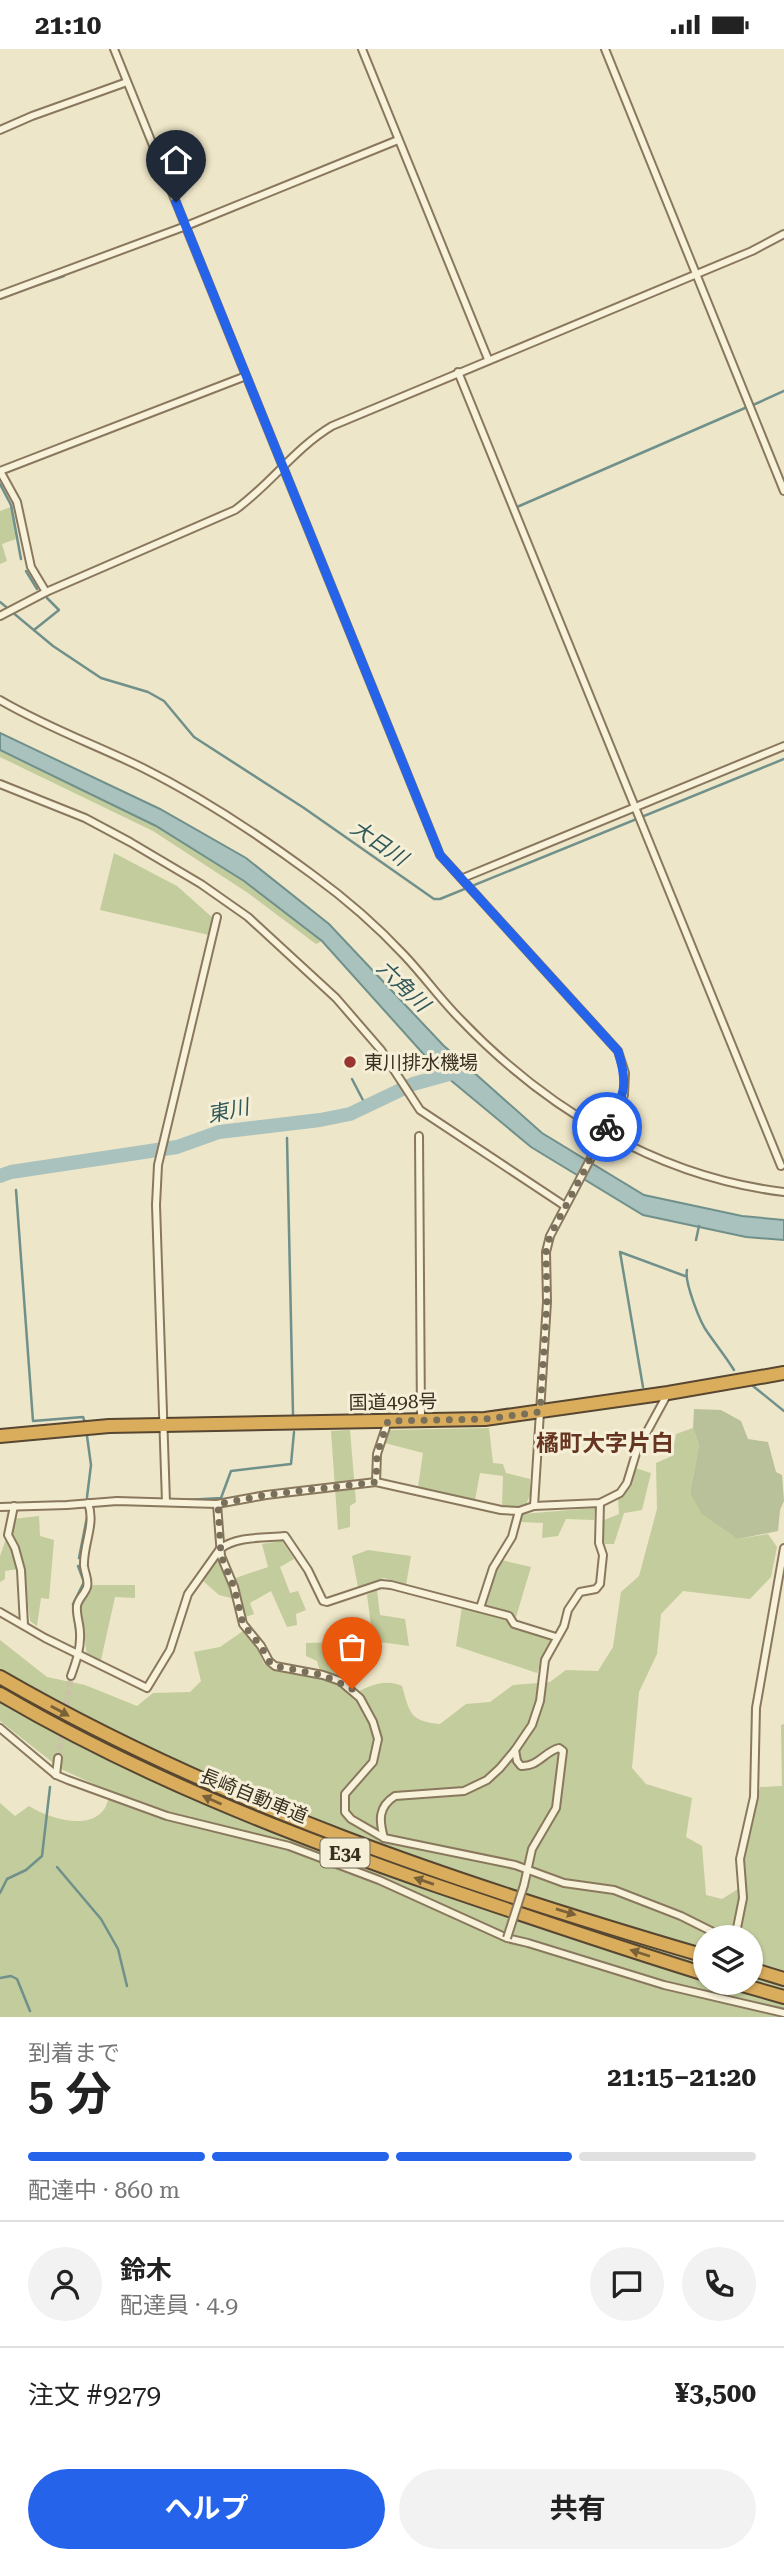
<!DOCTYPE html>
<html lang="ja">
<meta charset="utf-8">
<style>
body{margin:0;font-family:"Roboto Serif","Noto Sans JP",serif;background:#f2f2f2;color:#222;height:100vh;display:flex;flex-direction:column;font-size:26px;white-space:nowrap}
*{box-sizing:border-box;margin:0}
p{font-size:23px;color:#767676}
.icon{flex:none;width:38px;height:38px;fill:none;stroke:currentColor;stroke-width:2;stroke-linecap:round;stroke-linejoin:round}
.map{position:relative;height:1968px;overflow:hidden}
.side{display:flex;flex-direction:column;background:#fff;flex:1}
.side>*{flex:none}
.tools{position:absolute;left:693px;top:1876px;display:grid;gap:14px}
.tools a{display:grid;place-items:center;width:70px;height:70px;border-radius:50%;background:#fff;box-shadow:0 2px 5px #0004;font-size:35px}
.pin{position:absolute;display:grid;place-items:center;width:60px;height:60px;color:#fff;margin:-72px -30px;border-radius:50% 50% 50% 0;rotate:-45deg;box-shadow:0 0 7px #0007}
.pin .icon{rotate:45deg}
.courier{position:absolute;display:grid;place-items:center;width:70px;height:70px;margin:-35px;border:5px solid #2563eb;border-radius:50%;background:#fff;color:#222;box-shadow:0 2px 9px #0007}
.summary em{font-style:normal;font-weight:700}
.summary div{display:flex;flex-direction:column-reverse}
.summary{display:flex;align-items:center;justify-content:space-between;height:119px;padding:0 28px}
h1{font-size:46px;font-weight:700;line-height:52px}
.bar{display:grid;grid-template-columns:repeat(4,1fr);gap:10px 7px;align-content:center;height:84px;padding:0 28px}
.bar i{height:9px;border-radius:5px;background:#e0e0e0}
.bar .active{background:#2563eb}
.bar p{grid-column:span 4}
.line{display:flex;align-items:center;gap:18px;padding:0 28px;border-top:2px solid #e0e0e0}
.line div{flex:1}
.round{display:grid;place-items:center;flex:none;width:74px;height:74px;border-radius:37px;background:#f2f2f2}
.cta{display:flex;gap:14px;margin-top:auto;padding:14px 28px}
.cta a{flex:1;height:80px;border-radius:42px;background:#2563eb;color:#fff;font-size:28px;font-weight:700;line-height:80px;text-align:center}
.cta a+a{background:#f2f2f2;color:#222}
.status{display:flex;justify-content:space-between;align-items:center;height:49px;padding:0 35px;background:#fff;direction:ltr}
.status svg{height:19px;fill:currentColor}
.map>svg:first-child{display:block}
</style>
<div class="status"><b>21:10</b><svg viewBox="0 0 49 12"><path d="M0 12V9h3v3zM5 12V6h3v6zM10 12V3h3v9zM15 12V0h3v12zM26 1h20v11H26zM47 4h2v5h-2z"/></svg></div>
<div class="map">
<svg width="784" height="1968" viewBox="0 0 784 1968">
<rect width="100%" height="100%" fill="#eee6c8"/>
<g fill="#c2cc9c" fill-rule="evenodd">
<path d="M11,458l5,32 -14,5 5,17 -7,3v-53z"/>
<path d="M0,701l156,76 88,55 78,60 -6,3 -68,-51 -95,-62 -153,-74z"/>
<path d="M114,804l63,33 37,33 -5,16 -109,-25z"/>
<path d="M489,1379l4,35 10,1 3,9 24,6v16l-5,12 -23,-1 1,-30 -23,-3 -5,27 -57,-13 5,-34 -38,-10 4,-13z"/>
<path d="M693,1379l6,17 -9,48 48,46 30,-5 9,13 -6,30 -21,22 -67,-8 -22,23 -4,40 -18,38 -7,76 14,16 46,14 -6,39 16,9 4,49 16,4 16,-10 22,-102 22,-1 -1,-61 3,-1v293h-784v-214l15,13 14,-10c19,12 61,26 76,2 2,-4 4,-11 6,-16l-50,-23 -61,-48v-81l47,37 38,8 52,21 16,-13 37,-1 11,-11 -7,-29 26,-5 23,-16 13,15 8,18 13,7 45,7 14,6 16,11c16,-9 33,-17 50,-9 8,28 8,35 38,38l26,-20 24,-2 23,-17 37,-3 16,-12 32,1 15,-24 8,-55 18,-16 18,-67 -1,-46 16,-7 4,-22zM705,1888h46v46h-46z"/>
<path d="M350,1381l6,72 -6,4v21l-12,3 -7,-99z"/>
<path d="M635,1419l16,5 -9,37 -18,3 -10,31h-12v-23l17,-7 -1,-16 14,-13z"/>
<path d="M595,1459l-1,12 -28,-1 -8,17 -16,2 1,-15 -23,-1 2,-8z"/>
<path d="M39,1467l1,20 14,4 -5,59 -8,-1 -4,28 -7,-5 -6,-53 -19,3v8l-5,3v-26l13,-37z"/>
<path d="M282,1492l12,18 -14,8 10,26 8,-2 8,19 -10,4 1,11 -10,2 -16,-36 -21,12 4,11 -14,5 -5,-20 -16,-4 -17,-15 16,-22 12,22 38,-13 -6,-23z"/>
<path d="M368,1501l43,6 -5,29 -22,-7 -26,9 -6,-31z"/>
<path d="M501,1511l30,7 -18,60 39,11 -15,35 -81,-27 6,-39 20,4z"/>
<path d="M93,1536h42v13l-20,-1 -14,63 -14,-4 -7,-51z"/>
<path d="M377,1541l3,25 25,4 4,27 -36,-5 -6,-46z"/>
<path d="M345,1593l9,18 -5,21 -29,-10 -3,-10 -11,-5v-13z"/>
</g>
<path fill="#b9c19a" d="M694,1360l27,1 20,11 7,18 20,3 8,30 6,3 2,26 -4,9 -2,21 -40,8 -36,-25 -12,-21 9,-48 -6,-17z"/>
<path fill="#a9c2bd" stroke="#6f908b" stroke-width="2" d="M0,684l160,76 86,49 83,66 114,121 99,88 102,62 98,21 42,4v20l-38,-3 -103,-22 -112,-68 -95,-79 -114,-127 -78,-60 -88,-55 -156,-76z"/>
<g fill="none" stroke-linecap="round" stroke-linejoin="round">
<g stroke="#6f908b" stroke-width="2.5">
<path d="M13,244l51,-17"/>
<path d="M753,356l31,-14"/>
<path d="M0,435l11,21 10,54"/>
<path d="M517,458l228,-99"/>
<path d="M26,522l11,18"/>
<path d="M0,553l53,44 48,32 47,14 16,9 30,36 110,71 130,91h6l344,-140"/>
<path d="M34,581l25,-20 -12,-12"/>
<path d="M352,1030l14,27"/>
<path d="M287,1089l6,276"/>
<path d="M16,1141l17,231 50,-4 2,5"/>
<path d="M696,1191l3,-14"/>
<path d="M687,1221c-3,11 13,53 21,63 9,13 18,24 26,37"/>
<path d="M753,1337l31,25"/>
<path d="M643,1338l-23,-135 65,24"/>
<path d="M87,1387l4,29 -4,32"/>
<path d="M186,1451l35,-2 10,-27 60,-7 3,-32"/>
<path d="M79,1509l8,-41"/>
<path d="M77,1588l-4,-33 11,-22 -6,-16"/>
<path d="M57,1818l44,52 17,30 9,37"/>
<path d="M0,1844l7,-14 19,-9 16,-14 8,-69"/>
<path d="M0,1929l11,-2 6,3 13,32"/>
</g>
<path stroke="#a9c2bd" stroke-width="14" d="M0,1127l11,-4 166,-25 42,-15 101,-12 30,-6 63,-30 47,-13"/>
<path stroke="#cac1a6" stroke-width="6" stroke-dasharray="6 3" stroke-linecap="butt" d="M58,1709l13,-82"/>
<defs>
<g id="street">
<path d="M114,0l326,806 178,196 7,22 -1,22 -74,141 -4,16 1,50 -13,204"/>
<path d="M362,0l126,310"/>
<path d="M605,0l179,442"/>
<path d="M0,81l32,-14 95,-34"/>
<path d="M0,246l186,-69 212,-86"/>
<path d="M458,323l323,794"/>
<path d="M0,422l246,-95"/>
<path d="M0,422l17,31 14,65 15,25"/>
<path d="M0,567l46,-24 189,-82c35,-25 60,-62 97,-84l420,-175 32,-17"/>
<path d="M0,651c46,27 96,45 143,68 60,30 116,67 170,107 33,24 63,50 91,80 20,21 36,44 56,64 86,90 198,158 324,173"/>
<path d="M0,735l85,34 45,24 71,42 47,33 88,81 45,52 39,60 145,96"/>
<path d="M463,829l321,-132"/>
<path d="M419,1087l2,284"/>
<path d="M376,1433l1,-28 11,-33"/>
<path d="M166,1453l-10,-297 2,-40 59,-248"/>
<path d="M217,1455l4,52 13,31 9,37 18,22 8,15 6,5 48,9 17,6 20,17 13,24 5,17 -5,23 -28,32v18l6,7 33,19 131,27 49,18 50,7 67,26 42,21"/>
<path d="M14,1457l-6,29 7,13 6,22 3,55"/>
<path d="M0,1458l67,-2 50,-4 100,3 49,-9 110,-13 125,28 18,1 15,-5 66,-3 20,-10 7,-10 10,-33 31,-57"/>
<path d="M480,1559l13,-40 19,-31 7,-26"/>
<path d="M0,1563l45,26 102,50 23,-38 18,-56 32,-45c16,-13 45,-11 65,-13l23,34 15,31 4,1 54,-18 10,1 118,31 5,8 42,13"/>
<path d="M71,1627c5,-14 10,-28 9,-43 0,-9 -4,-18 -3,-27 1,-7 8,-12 10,-19 2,-7 -2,-13 -3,-21 -1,-22 12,-42 4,-63"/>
<path d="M0,1679l56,47 12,5 99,36 122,30 90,34 128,58 21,5 136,42 120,28"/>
<path d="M515,1701l2,11 4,5c17,1 23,-14 38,-18l4,3 -7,57 -24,41 -8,36"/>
<path d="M56,1726l2,-17"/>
<path d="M384,1789c-5,-18 -6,-31 11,-42l69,-5 23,-11 13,-12 15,-18 17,-25 8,-24 5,-41 19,-34 4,-16 12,-18 16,-3 4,-5 3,-29 -4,-12 1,-40"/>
<path d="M730,1888l7,-9 6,-30 -3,-39 14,-62 2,-89 28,-160"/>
</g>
<g id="highway">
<path d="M0,1387l109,-10 376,-7 183,-26 116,-20"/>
<path d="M0,1628c220,127 462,208 705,279"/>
<path d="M0,1645c136,80 283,138 432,190 91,31 182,62 273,90"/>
<path d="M751,1920l33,10"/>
<path d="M735,1934l49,14"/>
</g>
</defs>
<use href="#street" stroke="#89785d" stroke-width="10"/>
<use href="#highway" stroke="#574631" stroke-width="16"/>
<use href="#street" stroke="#f8f2db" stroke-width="6"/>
<use href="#highway" stroke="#d9ad5c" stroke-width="12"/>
<defs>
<path id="street-bridge" d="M507,1889l17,-53"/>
</defs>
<use href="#street-bridge" stroke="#89785d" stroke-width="10" stroke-linecap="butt"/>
<use href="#street-bridge" stroke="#f8f2db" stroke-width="6"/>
</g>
<defs><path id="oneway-solid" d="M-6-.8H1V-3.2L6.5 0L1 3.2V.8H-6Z" transform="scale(1.75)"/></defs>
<g fill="#7a6138">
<use href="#oneway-solid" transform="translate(60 1662) rotate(29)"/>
<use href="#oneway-solid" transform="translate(212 1751) rotate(-156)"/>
<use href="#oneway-solid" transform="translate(424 1832) rotate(-161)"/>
<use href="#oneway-solid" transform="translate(566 1863) rotate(17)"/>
<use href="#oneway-solid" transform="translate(640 1904) rotate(-162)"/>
</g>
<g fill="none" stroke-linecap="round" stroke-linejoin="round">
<path stroke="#796f5b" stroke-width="7" stroke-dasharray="0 12.6" d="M352,1640l-29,-14 -48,-9 -6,-5 -8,-15 -18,-22 -9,-37 -13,-31 -3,-52 48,-9 110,-13 1,-28 11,-33 97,-2 55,-7 7,-110 -1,-50 4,-16 57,-109"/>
<path stroke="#2563eb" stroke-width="9" d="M176,153l264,653 178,196c11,36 6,44 -11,76"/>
</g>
<circle fill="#97372f" stroke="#f5efd7" stroke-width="2.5" cx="350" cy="1013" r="7"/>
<g text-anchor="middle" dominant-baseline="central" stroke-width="6" stroke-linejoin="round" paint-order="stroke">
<rect fill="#f5efd7" stroke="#726957" stroke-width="2" x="320.5" y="1789.5" width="49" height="29" rx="5"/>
<g font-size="18" font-weight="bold" fill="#3a2f20">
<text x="345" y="1804">E34</text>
</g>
<g font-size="19" fill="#3a2f20" stroke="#f5efd7" text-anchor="start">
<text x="364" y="1013">東川排水機場</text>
</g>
<g font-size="19" fill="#3a2f20" stroke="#f5efd7">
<text transform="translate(393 1353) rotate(-1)">国道498号</text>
<text transform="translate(254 1747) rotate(22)">長崎自動車道</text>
</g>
<g font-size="21" font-style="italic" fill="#305859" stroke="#f5efd7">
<text transform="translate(379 794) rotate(34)">大日川</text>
<text transform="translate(403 937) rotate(44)">六角川</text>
<text transform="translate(228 1062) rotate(-12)">東川</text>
</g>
<g font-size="23" font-weight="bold" fill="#663521" stroke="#f5efd7">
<text x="605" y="1394">橘町大字片白</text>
</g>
</g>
</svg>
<div class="tools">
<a><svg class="icon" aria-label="layers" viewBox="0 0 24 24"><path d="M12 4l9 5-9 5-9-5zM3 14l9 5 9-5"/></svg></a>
</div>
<div class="pin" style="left:352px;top:1640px;background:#ea580c"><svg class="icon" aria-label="bag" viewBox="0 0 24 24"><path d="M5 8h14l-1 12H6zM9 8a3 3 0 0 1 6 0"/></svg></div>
<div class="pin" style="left:176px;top:153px;background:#1f2937"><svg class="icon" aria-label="home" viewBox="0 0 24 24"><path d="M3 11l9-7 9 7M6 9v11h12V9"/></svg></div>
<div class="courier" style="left:607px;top:1078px"><svg class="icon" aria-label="bike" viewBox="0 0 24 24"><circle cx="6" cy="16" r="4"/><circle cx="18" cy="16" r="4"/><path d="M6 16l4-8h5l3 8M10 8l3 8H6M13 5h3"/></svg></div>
</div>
<section class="side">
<div class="summary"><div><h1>5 分</h1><p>到着まで</p></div><em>21:15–21:20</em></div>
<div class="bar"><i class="active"></i><i class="active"></i><i class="active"></i><i></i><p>配達中 · 860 m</p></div>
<div class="line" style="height:126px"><a class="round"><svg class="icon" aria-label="person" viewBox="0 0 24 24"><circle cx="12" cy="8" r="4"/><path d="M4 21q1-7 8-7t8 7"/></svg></a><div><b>鈴木</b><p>配達員 · 4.9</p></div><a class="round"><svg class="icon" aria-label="chat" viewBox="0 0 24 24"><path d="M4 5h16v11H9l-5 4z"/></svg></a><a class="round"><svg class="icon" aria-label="phone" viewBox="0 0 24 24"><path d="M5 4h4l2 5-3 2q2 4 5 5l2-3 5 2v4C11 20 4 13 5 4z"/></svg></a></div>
<div class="line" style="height:91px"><div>注文 #9279</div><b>¥3,500</b></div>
<div class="cta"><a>ヘルプ</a><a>共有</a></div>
</section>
